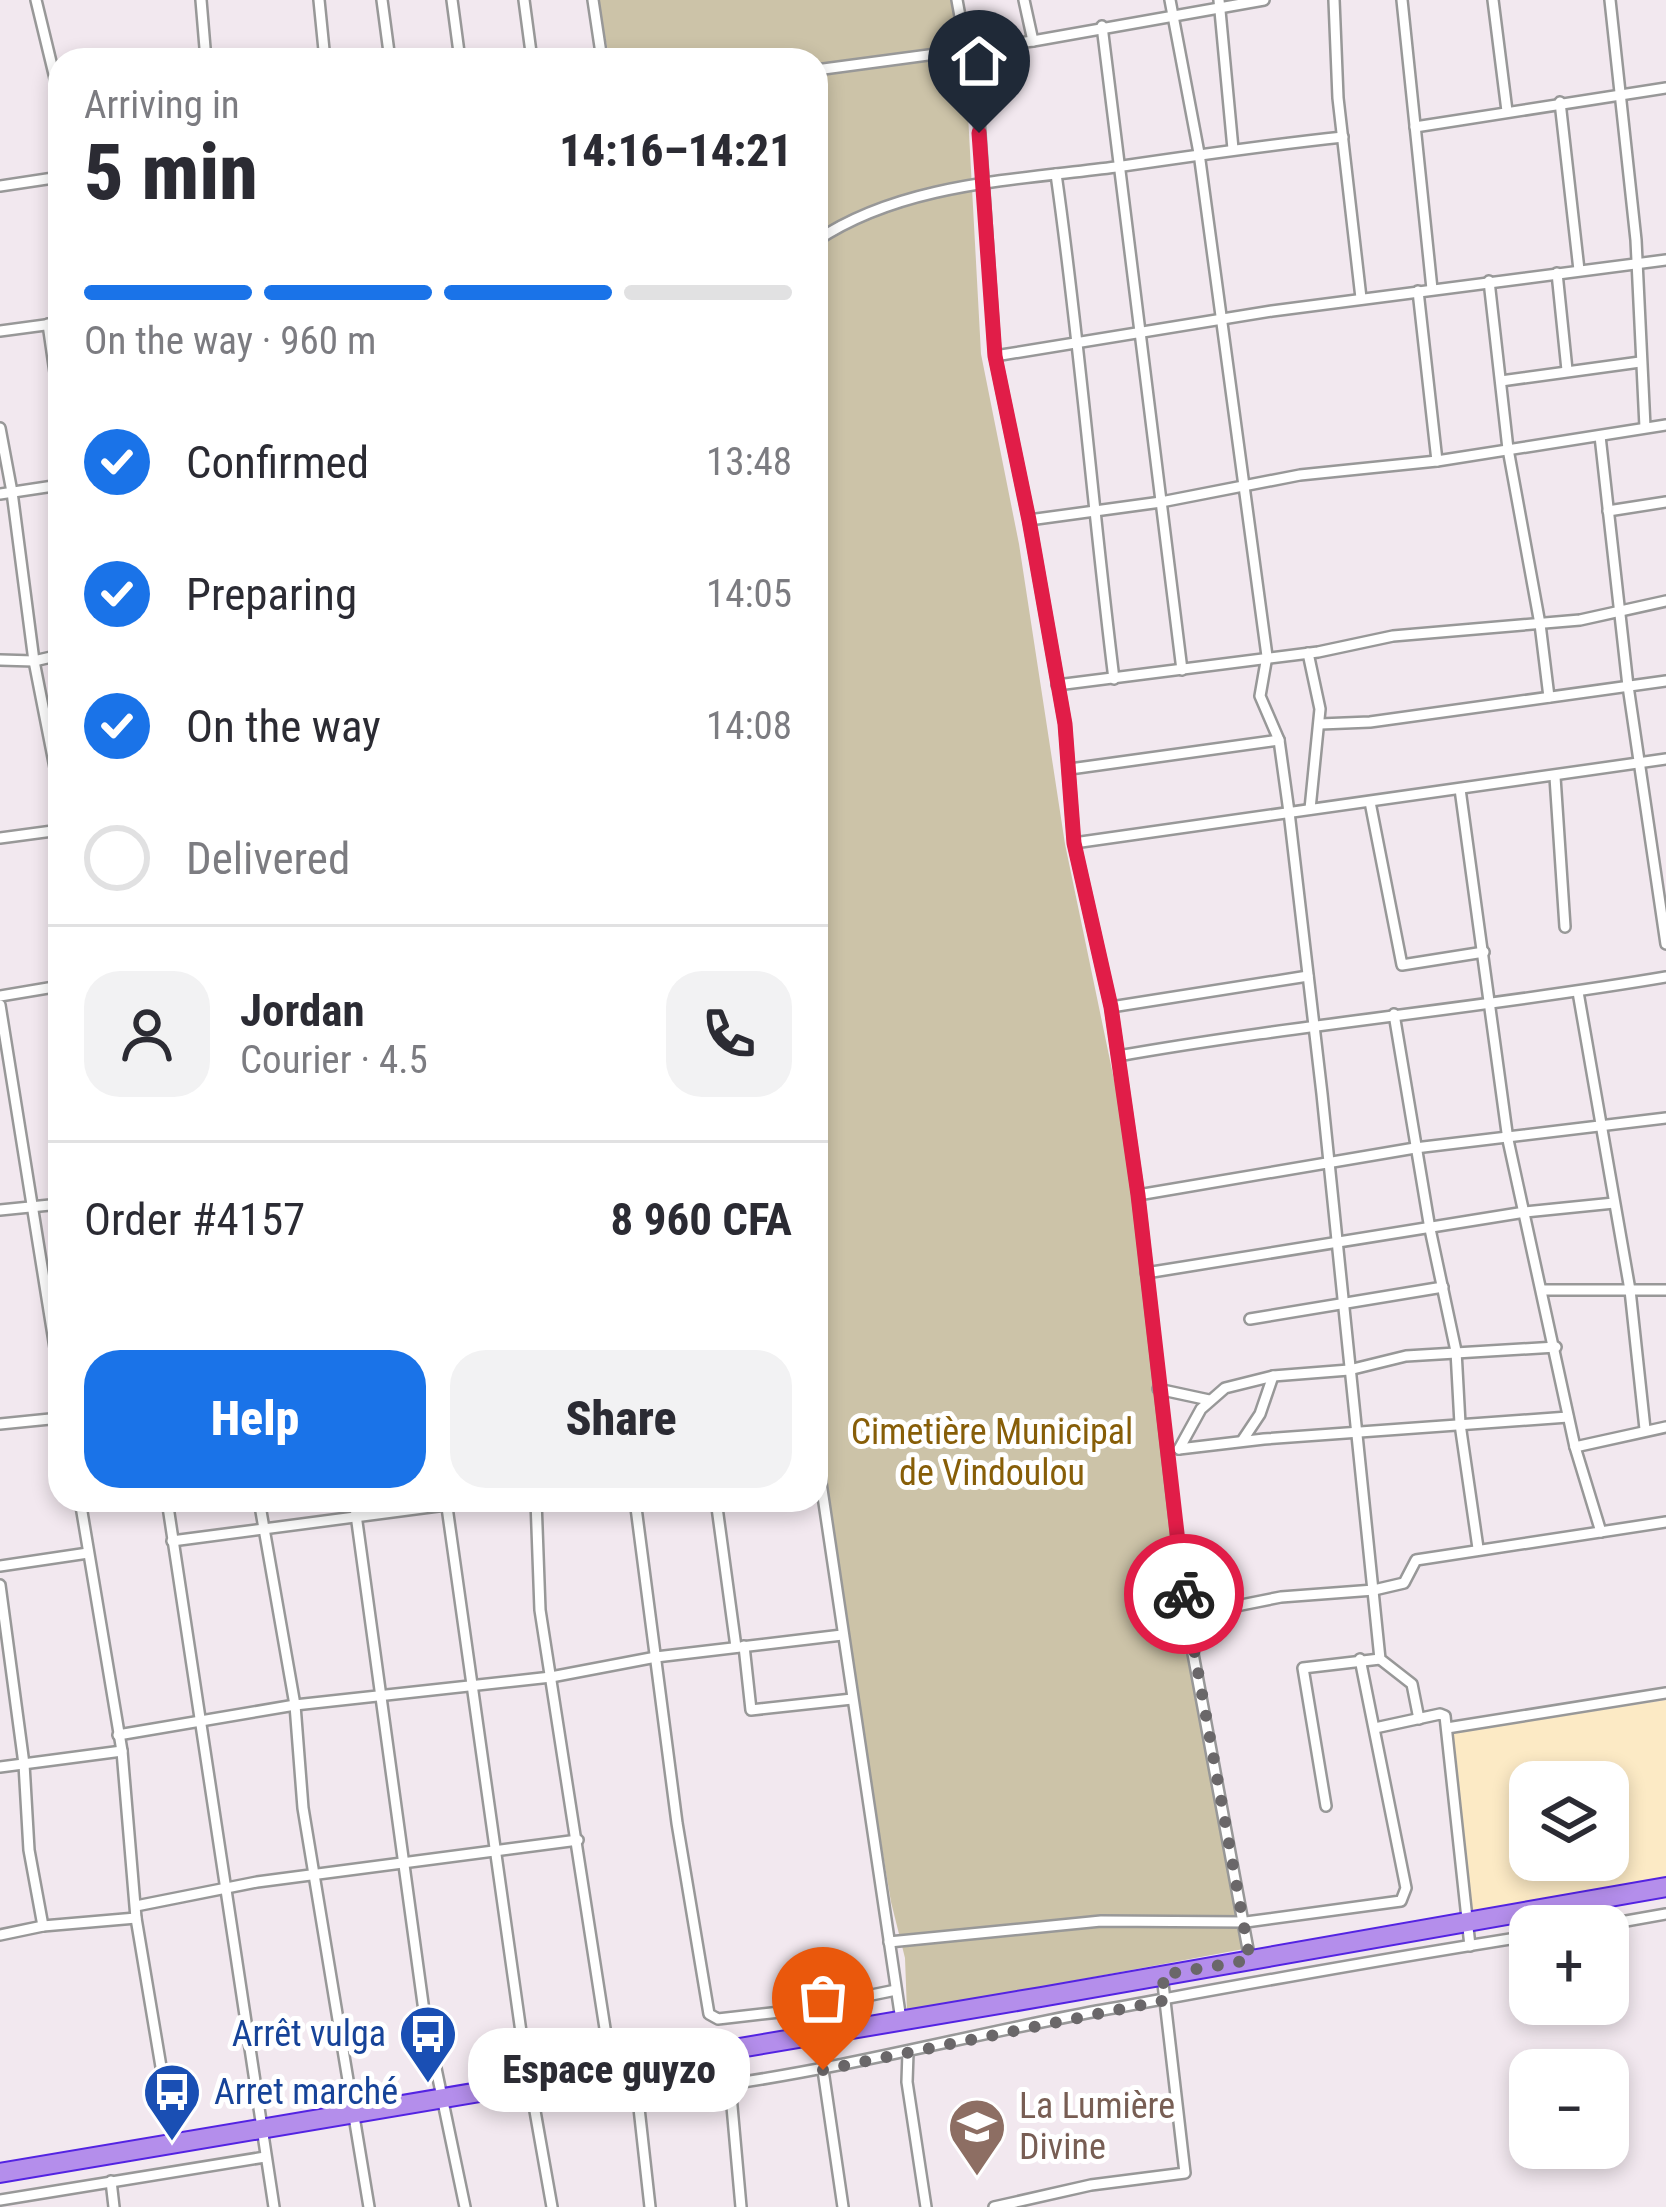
<!DOCTYPE html>
<meta charset="utf-8">
<style>
body{margin:0;font-family:"Roboto Condensed",sans-serif;background:#f2f2f3;color:#2b2b33;height:100vh;display:flex;flex-direction:column;font-size:45px;white-space:nowrap}
*{box-sizing:border-box;margin:0}
p{font-size:39px;color:#7c7c81}
.icon{flex:none;width:66px;height:66px;fill:none;stroke:currentColor;stroke-width:2;stroke-linecap:round;stroke-linejoin:round}
.map{position:relative;flex:1;overflow:hidden}
.panel{position:absolute;left:48px;top:48px;width:780px;height:1464px;display:flex;flex-direction:column;background:#fff;border-radius:36px;box-shadow:0 6px 18px #0003}
.panel>*{flex:none}
.tools{position:absolute;left:1509px;top:1761px;display:grid;gap:24px}
.tools a{display:grid;place-items:center;width:120px;height:120px;border-radius:24px;background:#fff;box-shadow:0 6px 18px #0003;font-size:60px}
.pin{position:absolute;display:grid;place-items:center;width:102px;height:102px;color:#fff;margin:-123px -51px;border-radius:50% 50% 50% 0;rotate:-45deg;box-shadow:0 0 12px #0007}
.pin .icon{rotate:45deg}
.courier{position:absolute;display:grid;place-items:center;width:120px;height:120px;margin:-60px;border:9px solid #e11d48;border-radius:50%;background:#fff;color:#222;box-shadow:0 3px 15px #0007}
.bubble{position:absolute;height:84px;border-radius:36px;background:#fff;box-shadow:0 6px 18px #0003;font-size:39px;font-weight:800;line-height:84px;text-align:center}
.headline em{font-style:normal;font-weight:800}
.headline div{display:flex;flex-direction:column-reverse}
.headline{display:flex;align-items:center;justify-content:space-between;height:204px;padding:0 36px}
h1{font-size:78px;font-weight:800;line-height:90px}
.bar{display:grid;grid-template-columns:repeat(4,1fr);gap:18px 12px;align-content:center;height:144px;padding:0 36px}
.bar i{height:15px;border-radius:9px;background:#e1e1e2}
.bar .current{background:#1a73e8}
.bar p{grid-column:span 4}
.line{display:flex;align-items:center;gap:30px;padding:0 36px;border-top:3px solid #e1e1e2}
.line div{flex:1}
.round{display:grid;place-items:center;flex:none;width:126px;height:126px;border-radius:36px;background:#f2f2f3}
ol{padding:0 36px;list-style:none}
li{display:flex;align-items:center;gap:36px;height:132px}
li p{margin-inline-start:auto}
li .icon{padding:12px;border-radius:50%;background:#1a73e8;color:#fff;stroke-width:4}
li:last-child{color:#7c7c81}
li i{width:66px;height:66px;border:6px solid #e1e1e2;border-radius:50%}
.action{display:flex;gap:24px;margin-top:auto;padding:24px 36px}
.action a{flex:1;height:138px;border-radius:36px;background:#1a73e8;color:#fff;font-size:48px;font-weight:800;line-height:138px;text-align:center}
.action a+a{background:#f2f2f3;color:#2b2b33}
.map>svg:first-child{display:block}
</style>
<div class="map">
<svg width="1666" height="2207" viewBox="0 0 1666 2207">
<rect width="100%" height="100%" fill="#f2e8ef"/>
<path fill="#ccc3a8" d="M597,0h360l8,59 16,295 38,190 46,300 73,351 48,421 63,332 -342,64 -2,-54 -14,-56 -75,-447v-1395h-206z"/>
<path fill="#fceac5" fill-rule="evenodd" d="M1666,1700v178l-194,33 -25,-177zM1530,1782h78v78h-78z"/>
<g fill="none" stroke-linecap="round" stroke-linejoin="round">
<defs>
<g id="street">
<path d="M36,0l24,99"/>
<path d="M201,0l5,60"/>
<path d="M319,0l6,60"/>
<path d="M382,0l8,60"/>
<path d="M452,0l8,60"/>
<path d="M524,0l8,60"/>
<path d="M593,0l9,60"/>
<path d="M957,0l22,120 16,236 34,164 36,204 9,119 37,164 27,188 48,421 64,344"/>
<path d="M1024,0l9,41"/>
<path d="M1170,0l29,153 68,503 -7,40 19,44 10,72 33,282 58,565 32,25 7,35"/>
<path d="M1219,0l14,149"/>
<path d="M1334,0l4,98 23,200"/>
<path d="M1402,0l30,289"/>
<path d="M1493,0l14,111"/>
<path d="M1610,0l26,240 9,187"/>
<path d="M1102,26l80,644"/>
<path d="M816,70l217,-29 231,-41"/>
<path d="M1560,102l19,168"/>
<path d="M1415,127l251,-39"/>
<path d="M1056,174c24,168 37,337 58,505"/>
<path d="M0,186l60,-9"/>
<path d="M816,241c86,-58 200,-61 300,-74 75,-11 151,-22 227,-30"/>
<path d="M1557,273l10,97"/>
<path d="M1489,281l19,168 32,175 9,73"/>
<path d="M1418,291l19,170"/>
<path d="M48,324l12,83"/>
<path d="M0,331l60,-8"/>
<path d="M995,356l277,-45 394,-51"/>
<path d="M1501,381l139,-19"/>
<path d="M0,428l12,64 22,169 26,132"/>
<path d="M1600,436l28,250 38,258"/>
<path d="M0,494l60,-9"/>
<path d="M1608,511l58,-9"/>
<path d="M1029,520l132,-18 139,-27 137,-14 229,-36"/>
<path d="M1308,653l12,56 -10,100"/>
<path d="M0,660l34,1 26,-6"/>
<path d="M1057,685l261,-33 75,-16 187,-16 86,-19"/>
<path d="M1320,724l50,-2 296,-41"/>
<path d="M1070,769l209,-29"/>
<path d="M1555,777l10,150"/>
<path d="M1460,789l48,351 67,307 26,85"/>
<path d="M1370,802l32,163 82,-13"/>
<path d="M0,838l60,-8"/>
<path d="M1074,843l592,-84"/>
<path d="M1578,992l52,298 15,139"/>
<path d="M0,996l60,-10"/>
<path d="M0,1005l60,374"/>
<path d="M1111,1007l197,-31"/>
<path d="M1394,1014l36,215 26,122 4,73 18,124"/>
<path d="M1118,1056c182,-32 366,-48 548,-79"/>
<path d="M1138,1195l277,-47 251,-30"/>
<path d="M0,1210l60,-6"/>
<path d="M1146,1273l379,-61 89,-9"/>
<path d="M1544,1290h122"/>
<path d="M1250,1319l193,-32"/>
<path d="M1158,1389l51,11"/>
<path d="M0,1424l60,-6"/>
<path d="M1242,1441l18,-27 13,-38"/>
<path d="M1575,1447l91,-20"/>
<path d="M816,1449l85,571"/>
<path d="M1179,1449l22,-40 24,-21 48,-12 76,-6 57,-14 150,-9"/>
<path d="M1179,1449l85,-10 304,-22"/>
<path d="M80,1500l42,251 14,167 38,226"/>
<path d="M167,1500l107,707"/>
<path d="M259,1500l36,205 8,103 66,399"/>
<path d="M354,1500l70,511 41,196"/>
<path d="M446,1500l75,532 31,175"/>
<path d="M536,1500l4,110 71,457"/>
<path d="M635,1500l42,323 32,191 9,5 80,-9 98,-20"/>
<path d="M716,1500l20,147"/>
<path d="M172,1541l274,-36"/>
<path d="M0,1566l88,-13"/>
<path d="M0,1585l24,179 5,86 14,76"/>
<path d="M1186,1616l95,-19 93,-7 30,-7 12,-23 250,-38"/>
<path d="M744,1646l7,64 101,-11"/>
<path d="M1375,1728l65,-14 5,2 25,230"/>
<path d="M1447,1728l219,-35"/>
<path d="M118,1735l177,-30 256,-28 105,-20 186,-22"/>
<path d="M0,1767l122,-16"/>
<path d="M1326,1806l-23,-138 77,-9"/>
<path d="M136,1906l121,-24 321,-42"/>
<path d="M1598,1926l68,-12"/>
<path d="M0,1935l43,-9 93,-8"/>
<path d="M889,1942l212,-21 145,1 155,-21 5,-13 -46,-229"/>
<path d="M722,2050l-2,25 10,9 11,123"/>
<path d="M908,2052l-1,30 19,125"/>
<path d="M634,2063l16,144"/>
<path d="M823,2070l20,137"/>
<path d="M730,2084c124,-18 244,-50 367,-73 144,-26 288,-53 433,-75"/>
<path d="M111,2181l3,26"/>
<path d="M0,2200l265,-43"/>
<path d="M994,2207l97,-22 94,-12 -23,-198"/>
</g>
<path id="highway" d="M0,2173l1041,-176 625,-110"/>
</defs>
<use href="#street" stroke="#989898" stroke-width="14"/>
<use href="#highway" stroke="#5323e2" stroke-width="22"/>
<use href="#street" stroke="#fff" stroke-width="9"/>
<use href="#highway" stroke="#b48eeb" stroke-width="18"/>
</g>
<g fill="none" stroke-linecap="round" stroke-linejoin="round">
<path stroke="#6a6769" stroke-width="12" stroke-dasharray="0 21.6" d="M823,2070l343,-70 -4,-25 88,-15 -66,-366"/>
<path stroke="#e11d48" stroke-width="15" d="M979,133l16,223 34,164 36,204 9,119 37,164 27,188 46,399"/>
</g>
<defs>
<symbol id="bus-pin" viewBox="-11 -11 22 30"><path d="M0 17L-7.5 6A9.5 9.5 0 1 1 7.5 6Z" fill="#1a4fb4" stroke="#fff"/><path d="M-5-6H5V4H4V6H2V4H-2V6H-4V4H-5ZM-3.5-4V0h7V-4ZM-3.5 1.2v1.5H-2V1.2ZM2 1.2v1.5H3.5V1.2Z" fill="#fff"/></symbol>
<symbol id="school-pin" viewBox="-11 -11 22 30"><path d="M0 17L-7.5 6A9.5 9.5 0 1 1 7.5 6Z" fill="#8d6e63" stroke="#fff"/><path d="M0-5L7-2L0 1L-7-2ZM-4 1L0 2.5L4 1V4Q0 6-4 4Z" fill="#fff"/></symbol>
</defs>
<g fill-rule="evenodd">
<use href="#bus-pin" x="395" y="2001" width="66" height="90"/>
<use href="#bus-pin" x="139" y="2059" width="66" height="90"/>
<use href="#school-pin" x="944" y="2094" width="66" height="90"/>
</g>
<g text-anchor="middle" dominant-baseline="central" stroke-width="10" stroke-linejoin="round" paint-order="stroke">
<g font-size="36" fill="#875e08" stroke="#fff">
<text x="992" y="1432">Cimetière Municipal<tspan x="992" dy="41">de Vindoulou</tspan></text>
</g>
<g font-size="36" fill="#164399" stroke="#fff" text-anchor="end">
<text x="386" y="2034">Arrêt vulga</text>
<text x="214" y="2092" text-anchor="start">Arret marché</text>
</g>
<g font-size="36" fill="#785e54" stroke="#fff" text-anchor="start">
<text x="1019" y="2106">La Lumière<tspan x="1019" dy="41">Divine</tspan></text>
</g>
</g>
</svg>
<div class="tools">
<a><svg class="icon" aria-label="layers" viewBox="0 0 24 24"><path d="M12 4l9 5-9 5-9-5zM3 14l9 5 9-5"/></svg></a>
<a>+</a>
<a>−</a>
</div>
<div class="pin" style="left:823px;top:2070px;background:#ea580c"><svg class="icon" aria-label="bag" viewBox="0 0 24 24"><path d="M5 8h14l-1 12H6zM9 8a3 3 0 0 1 6 0"/></svg></div>
<div class="pin" style="left:979px;top:133px;background:#1f2937"><svg class="icon" aria-label="home" viewBox="0 0 24 24"><path d="M3 11l9-7 9 7M6 9v11h12V9"/></svg></div>
<div class="courier" style="left:1184px;top:1594px"><svg class="icon" aria-label="bike" viewBox="0 0 24 24"><circle cx="6" cy="16" r="4"/><circle cx="18" cy="16" r="4"/><path d="M6 16l4-8h5l3 8M10 8l3 8H6M13 5h3"/></svg></div>
<div class="bubble" style="left:468px;top:2028px;width:282px">Espace guyzo</div>
<section class="panel">
<div class="headline"><div><h1>5 min</h1><p>Arriving in</p></div><em>14:16–14:21</em></div>
<div class="bar"><i class="current"></i><i class="current"></i><i class="current"></i><i></i><p>On the way · 960 m</p></div>
<ol>
<li><svg class="icon" aria-label="check" viewBox="0 0 24 24"><path d="M5 12l5 5 9-10"/></svg>Confirmed<p>13:48</p></li>
<li><svg class="icon" aria-label="check" viewBox="0 0 24 24"><path d="M5 12l5 5 9-10"/></svg>Preparing<p>14:05</p></li>
<li><svg class="icon" aria-label="check" viewBox="0 0 24 24"><path d="M5 12l5 5 9-10"/></svg>On the way<p>14:08</p></li>
<li><i></i>Delivered</li>
</ol>
<div class="line" style="height:216px"><a class="round"><svg class="icon" aria-label="person" viewBox="0 0 24 24"><circle cx="12" cy="8" r="4"/><path d="M4 21q1-7 8-7t8 7"/></svg></a><div><b>Jordan</b><p>Courier · 4.5</p></div><a class="round"><svg class="icon" aria-label="phone" viewBox="0 0 24 24"><path d="M5 4h4l2 5-3 2q2 4 5 5l2-3 5 2v4C11 20 4 13 5 4z"/></svg></a></div>
<div class="line" style="height:156px"><div>Order #4157</div><b>8 960 CFA</b></div>
<div class="action"><a>Help</a><a>Share</a></div>
</section>
</div>
